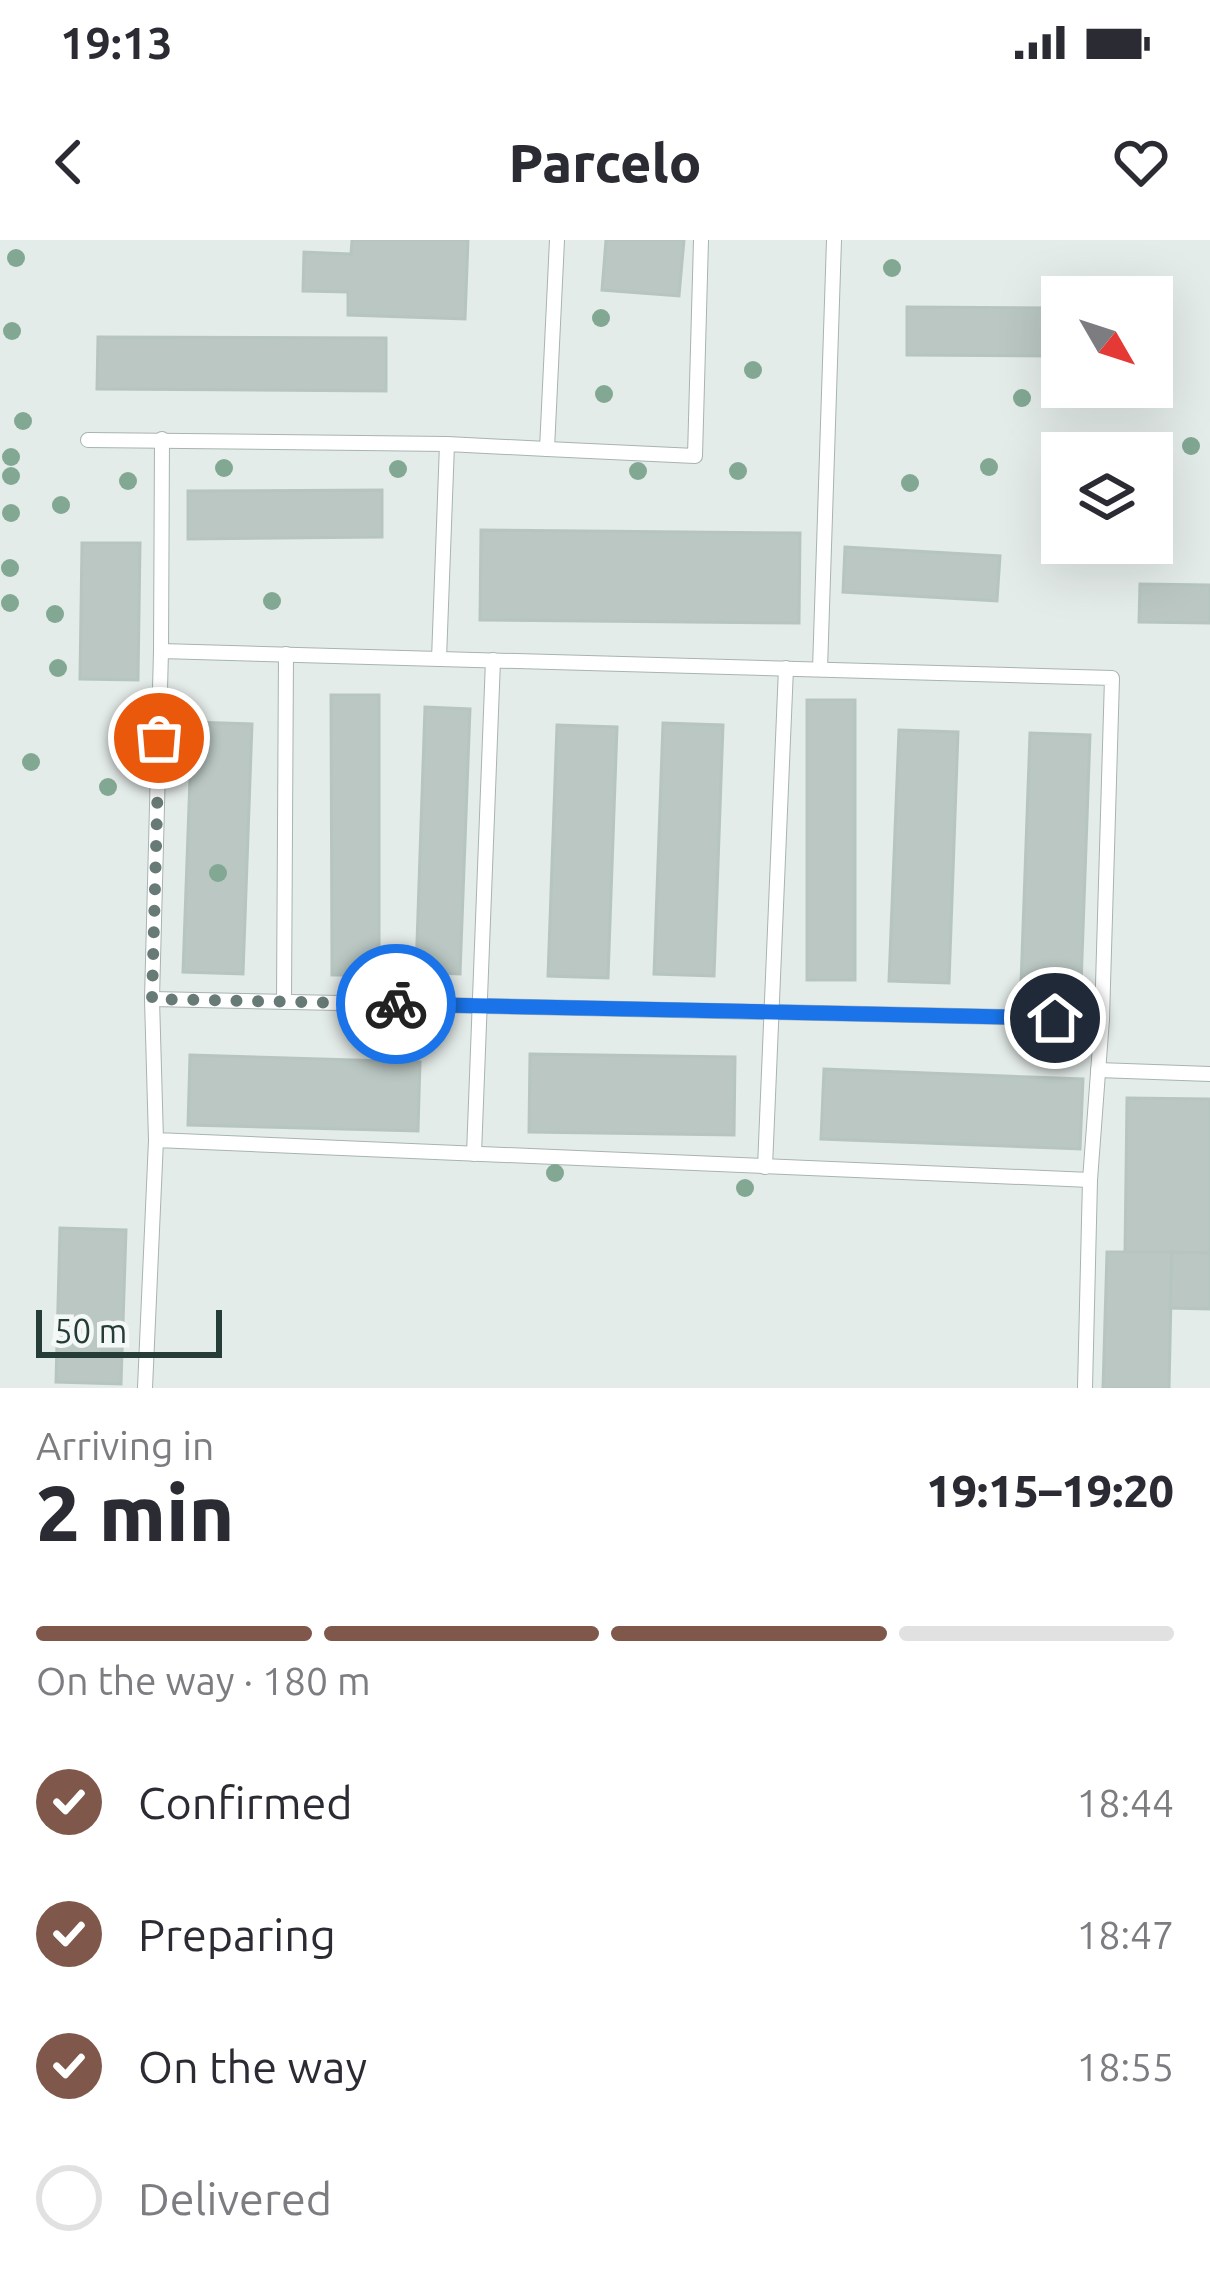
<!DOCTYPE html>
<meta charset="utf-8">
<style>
body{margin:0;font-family:Ubuntu,sans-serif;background:#f7f7f7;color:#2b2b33;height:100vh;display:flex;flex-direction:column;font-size:45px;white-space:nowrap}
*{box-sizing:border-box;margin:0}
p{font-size:39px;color:#7c7c81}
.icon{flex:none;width:66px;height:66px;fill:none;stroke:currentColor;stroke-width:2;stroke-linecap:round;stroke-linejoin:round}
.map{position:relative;height:1148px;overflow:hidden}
.panel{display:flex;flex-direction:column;background:#fff;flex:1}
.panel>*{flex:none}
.needle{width:78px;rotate:129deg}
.buttons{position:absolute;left:1041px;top:36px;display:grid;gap:24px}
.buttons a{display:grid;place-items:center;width:132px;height:132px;border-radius:0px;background:#fff;box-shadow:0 12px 48px #0002;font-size:60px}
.scale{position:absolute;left:36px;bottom:30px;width:186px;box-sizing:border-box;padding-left:12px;border:6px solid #253c37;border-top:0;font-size:33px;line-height:42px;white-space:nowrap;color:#253c37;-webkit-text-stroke:9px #f4f9f7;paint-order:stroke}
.pin{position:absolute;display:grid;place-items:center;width:102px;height:102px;color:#fff;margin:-51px;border:6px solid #fff;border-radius:50%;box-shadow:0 3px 12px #0007}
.courier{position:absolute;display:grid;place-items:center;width:120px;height:120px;margin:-60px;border:9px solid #1a73e8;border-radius:50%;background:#fff;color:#222;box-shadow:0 3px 15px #0007}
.summary em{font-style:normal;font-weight:800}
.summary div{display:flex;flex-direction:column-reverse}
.summary{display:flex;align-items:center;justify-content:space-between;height:204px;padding:0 36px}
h1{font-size:78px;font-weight:800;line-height:90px}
.bar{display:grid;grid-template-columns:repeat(4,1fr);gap:18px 12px;align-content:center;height:144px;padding:0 36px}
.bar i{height:15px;border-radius:9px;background:#e1e1e2}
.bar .on{background:#7f584b}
.bar p{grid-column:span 4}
ol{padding:0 36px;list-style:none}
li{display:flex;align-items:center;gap:36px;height:132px}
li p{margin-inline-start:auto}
li .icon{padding:12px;border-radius:50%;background:#7f584b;color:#fff;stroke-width:4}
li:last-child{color:#7c7c81}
li i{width:66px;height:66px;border:6px solid #e1e1e2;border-radius:50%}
.status{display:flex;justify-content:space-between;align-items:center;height:84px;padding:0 60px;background:#fff;direction:ltr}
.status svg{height:33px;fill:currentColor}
header{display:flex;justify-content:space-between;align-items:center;height:156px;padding:0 36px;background:#fff;font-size:54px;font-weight:800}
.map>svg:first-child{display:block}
</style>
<div class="status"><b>19:13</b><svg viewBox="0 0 49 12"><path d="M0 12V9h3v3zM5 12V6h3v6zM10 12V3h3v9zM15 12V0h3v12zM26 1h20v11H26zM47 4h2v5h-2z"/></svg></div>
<header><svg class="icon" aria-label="back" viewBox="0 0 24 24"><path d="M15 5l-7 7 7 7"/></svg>Parcelo<svg class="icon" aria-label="heart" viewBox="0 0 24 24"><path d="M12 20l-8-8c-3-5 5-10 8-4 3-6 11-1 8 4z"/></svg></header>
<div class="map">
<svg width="1210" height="1148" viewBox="0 0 1210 1148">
<rect width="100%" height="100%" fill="#e4ece9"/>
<g fill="#bac7c2" stroke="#b7c5c0" stroke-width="3">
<path d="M352,0h116l-3,79 -117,-4v-23l-45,-1 1,-39 47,2z"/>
<path d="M606,0h78l-5,56 -77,-6z"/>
<path d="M907,67l150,1 -1,48 -149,-1z"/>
<path d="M98,97l288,1v53l-289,-2z"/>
<path d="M382,250v47l-194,2v-48z"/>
<path d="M481,290l319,3 -1,90 -319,-3z"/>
<path d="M82,303h58l-2,137 -58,-1z"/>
<path d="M845,307l155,9 -3,45 -154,-9z"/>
<path d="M1140,344l70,1v38l-71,-1z"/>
<path d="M331,455h48v280h-47z"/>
<rect x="807" y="460" width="48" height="280"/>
<path d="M425,467l45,2 -10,265 -44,-2z"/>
<path d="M192,482l60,2 -9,250 -60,-2z"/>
<path d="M663,483l60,2 -9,251 -60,-2z"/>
<path d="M557,485l60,2 -9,251 -60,-2z"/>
<path d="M899,490l59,2 -9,251 -60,-2z"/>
<path d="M1030,493l60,2 -9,251 -60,-2z"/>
<path d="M530,814l205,3 -1,78 -205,-3z"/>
<path d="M190,815l230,7 -2,69 -230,-6z"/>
<path d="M824,829l259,10 -3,70 -259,-10z"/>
<path d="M1127,858l83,1v154l-85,-1z"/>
<path d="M60,988l66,2 -5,154 -65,-2z"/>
<path d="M1107,1012h65l-3,136h-66z"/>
<path d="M1172,1012l38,1v56l-40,-1z"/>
</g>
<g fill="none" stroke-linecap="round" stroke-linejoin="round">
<defs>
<g id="lane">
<path d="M88,200l359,4"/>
<path d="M547,209l148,7 6,-216"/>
<path d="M161,411l1,-212"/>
<path d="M439,419l8,-215 100,5 10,-209"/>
<path d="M820,429l14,-429"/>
<path d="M152,759l9,-348 951,27 -10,341"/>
<path d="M284,762l2,-348"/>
<path d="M1098,830l112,4"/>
<path d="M474,914l19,-494"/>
<path d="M765,927l21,-499"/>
<path d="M145,1148l11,-248 -4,-141 950,20 -12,161 -934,-40"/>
<path d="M1085,1148l5,-208"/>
</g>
</defs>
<use href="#lane" stroke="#a7b4b0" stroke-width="16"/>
<use href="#lane" stroke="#fff" stroke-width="14"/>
</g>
<g fill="#82a894">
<circle cx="16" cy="18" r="9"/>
<circle cx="892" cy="28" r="9"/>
<circle cx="601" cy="78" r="9"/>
<circle cx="12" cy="91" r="9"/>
<circle cx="753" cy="130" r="9"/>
<circle cx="604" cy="154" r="9"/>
<circle cx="1022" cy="158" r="9"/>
<circle cx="23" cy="181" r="9"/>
<circle cx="1191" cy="206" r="9"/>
<circle cx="11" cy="217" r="9"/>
<circle cx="989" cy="227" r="9"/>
<circle cx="224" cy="228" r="9"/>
<circle cx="398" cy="229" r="9"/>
<circle cx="638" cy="231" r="9"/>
<circle cx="738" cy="231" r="9"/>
<circle cx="11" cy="236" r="9"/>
<circle cx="128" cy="241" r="9"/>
<circle cx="910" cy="243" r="9"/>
<circle cx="61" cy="265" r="9"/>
<circle cx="11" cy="273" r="9"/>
<circle cx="10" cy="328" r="9"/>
<circle cx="272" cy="361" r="9"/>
<circle cx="10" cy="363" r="9"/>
<circle cx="55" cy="374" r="9"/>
<circle cx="58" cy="428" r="9"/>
<circle cx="31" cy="522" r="9"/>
<circle cx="108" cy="547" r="9"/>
<circle cx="218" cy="633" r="9"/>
<circle cx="555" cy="933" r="9"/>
<circle cx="745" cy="948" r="9"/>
</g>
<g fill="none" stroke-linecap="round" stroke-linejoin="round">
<path stroke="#687a75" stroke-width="12" stroke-dasharray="0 21.6" d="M159,498l-7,261 244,5"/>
<path stroke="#1a73e8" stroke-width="15" d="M396,764l659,14"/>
</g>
</svg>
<div class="buttons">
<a><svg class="needle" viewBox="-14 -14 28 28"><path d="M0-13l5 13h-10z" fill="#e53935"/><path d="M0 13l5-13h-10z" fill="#7c7c81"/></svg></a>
<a><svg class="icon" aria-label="layers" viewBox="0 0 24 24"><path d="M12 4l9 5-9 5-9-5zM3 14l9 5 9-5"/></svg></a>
</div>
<div class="scale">50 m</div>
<div class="pin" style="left:159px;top:498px;background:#ea580c"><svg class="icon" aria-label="bag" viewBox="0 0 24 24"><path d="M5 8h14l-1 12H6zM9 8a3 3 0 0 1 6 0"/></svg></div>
<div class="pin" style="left:1055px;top:778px;background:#1f2937"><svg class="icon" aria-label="home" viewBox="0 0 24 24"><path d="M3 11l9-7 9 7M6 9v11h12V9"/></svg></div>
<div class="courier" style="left:396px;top:764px"><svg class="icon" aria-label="bike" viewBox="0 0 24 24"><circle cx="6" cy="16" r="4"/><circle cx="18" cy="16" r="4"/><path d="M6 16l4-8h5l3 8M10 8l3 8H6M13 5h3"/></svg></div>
</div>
<section class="panel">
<div class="summary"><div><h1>2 min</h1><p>Arriving in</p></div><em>19:15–19:20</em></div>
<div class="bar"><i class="on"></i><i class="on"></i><i class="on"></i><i></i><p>On the way · 180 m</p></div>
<ol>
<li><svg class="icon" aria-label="check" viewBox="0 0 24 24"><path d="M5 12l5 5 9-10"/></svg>Confirmed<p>18:44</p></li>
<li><svg class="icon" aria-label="check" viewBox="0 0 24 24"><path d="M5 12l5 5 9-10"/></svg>Preparing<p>18:47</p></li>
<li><svg class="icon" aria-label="check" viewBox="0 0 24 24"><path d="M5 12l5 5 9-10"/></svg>On the way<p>18:55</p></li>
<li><i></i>Delivered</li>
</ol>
</section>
